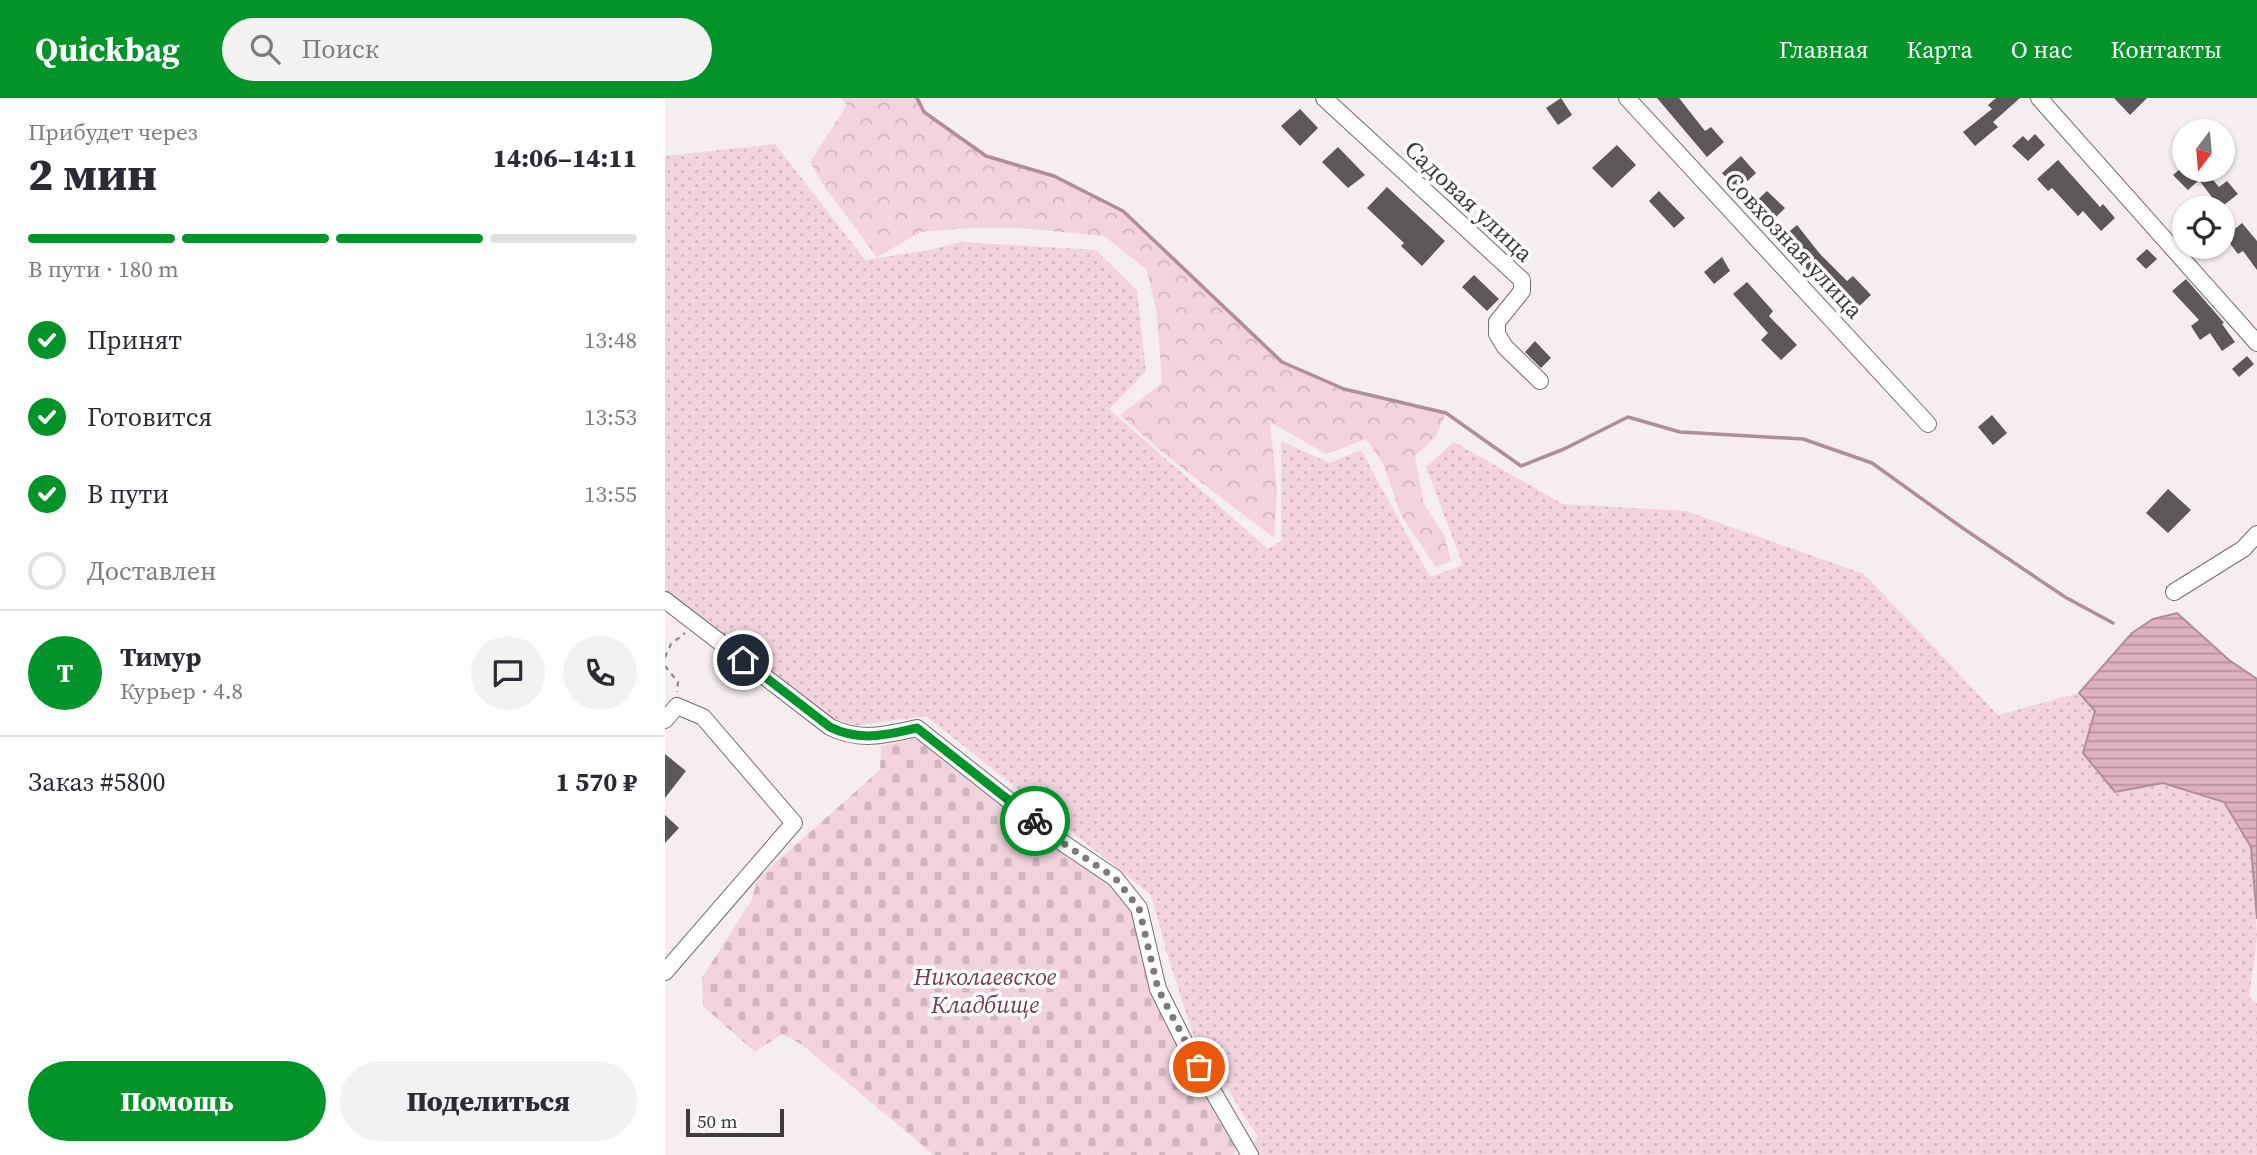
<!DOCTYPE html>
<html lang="ru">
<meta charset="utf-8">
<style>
body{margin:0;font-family:"Source Serif 4",serif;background:#f2f2f3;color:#2b2b33;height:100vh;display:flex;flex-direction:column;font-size:26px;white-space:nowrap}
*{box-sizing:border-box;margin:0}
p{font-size:23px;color:#7c7c81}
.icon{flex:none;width:38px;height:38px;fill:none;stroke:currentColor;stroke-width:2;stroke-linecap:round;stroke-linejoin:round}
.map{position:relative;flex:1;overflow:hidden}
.side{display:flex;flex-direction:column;background:#fff;width:665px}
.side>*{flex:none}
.needle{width:46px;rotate:196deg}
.buttons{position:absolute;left:1507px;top:21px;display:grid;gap:14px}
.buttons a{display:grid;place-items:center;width:63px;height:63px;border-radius:50%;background:#fff;box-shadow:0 2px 5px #0004;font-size:35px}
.scale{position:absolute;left:21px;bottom:18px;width:98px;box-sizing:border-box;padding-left:7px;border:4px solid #3e3b3c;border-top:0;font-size:19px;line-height:24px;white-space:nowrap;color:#3e3b3c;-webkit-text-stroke:5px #fff;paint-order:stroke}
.pin{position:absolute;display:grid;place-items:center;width:60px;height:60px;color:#fff;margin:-30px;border:4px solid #fff;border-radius:50%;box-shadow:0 2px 7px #0007}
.courier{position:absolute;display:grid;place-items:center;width:70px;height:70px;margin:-35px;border:5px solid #029429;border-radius:50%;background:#fff;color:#222;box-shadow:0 2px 9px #0007}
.summary em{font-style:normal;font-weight:800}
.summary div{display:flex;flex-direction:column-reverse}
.summary{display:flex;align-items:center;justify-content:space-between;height:119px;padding:0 28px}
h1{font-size:46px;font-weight:800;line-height:52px}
.bar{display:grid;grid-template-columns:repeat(4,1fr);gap:10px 7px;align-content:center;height:84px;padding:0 28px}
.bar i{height:9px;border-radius:5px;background:#e1e1e2}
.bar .active{background:#029429}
.bar p{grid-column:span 4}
.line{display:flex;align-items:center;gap:18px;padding:0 28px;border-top:2px solid #e1e1e2}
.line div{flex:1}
.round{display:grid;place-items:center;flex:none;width:74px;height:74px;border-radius:37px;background:#f2f2f3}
ol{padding:0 28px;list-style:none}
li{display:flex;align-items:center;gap:21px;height:77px}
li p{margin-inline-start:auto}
li .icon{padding:7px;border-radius:50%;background:#029429;color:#fff;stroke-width:4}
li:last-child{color:#7c7c81}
li i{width:38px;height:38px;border:4px solid #e1e1e2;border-radius:50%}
.action{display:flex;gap:14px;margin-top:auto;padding:14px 28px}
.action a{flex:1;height:80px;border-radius:42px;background:#029429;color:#fff;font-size:28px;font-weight:800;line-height:80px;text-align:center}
.action a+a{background:#f2f2f3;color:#2b2b33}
header{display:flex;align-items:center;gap:42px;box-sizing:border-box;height:98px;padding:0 35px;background:#029429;color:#fff}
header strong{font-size:33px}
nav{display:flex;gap:38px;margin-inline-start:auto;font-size:24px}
.search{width:490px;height:63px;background:#f2f2f3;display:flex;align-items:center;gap:18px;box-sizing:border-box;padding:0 24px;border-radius:38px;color:#7c7c81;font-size:26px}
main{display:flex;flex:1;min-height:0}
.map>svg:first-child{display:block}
</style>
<header>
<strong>Quickbag</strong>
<div class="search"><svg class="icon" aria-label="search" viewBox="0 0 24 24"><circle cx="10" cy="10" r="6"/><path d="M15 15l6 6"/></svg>Поиск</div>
<nav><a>Главная</a><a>Карта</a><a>О нас</a><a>Контакты</a></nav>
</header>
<main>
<section class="side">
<div class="summary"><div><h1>2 мин</h1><p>Прибудет через</p></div><em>14:06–14:11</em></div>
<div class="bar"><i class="active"></i><i class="active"></i><i class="active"></i><i></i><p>В пути · 180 m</p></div>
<ol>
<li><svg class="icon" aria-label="check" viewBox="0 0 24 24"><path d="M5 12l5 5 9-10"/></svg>Принят<p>13:48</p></li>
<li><svg class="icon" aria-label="check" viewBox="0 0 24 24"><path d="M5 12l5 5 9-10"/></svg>Готовится<p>13:53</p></li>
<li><svg class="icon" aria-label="check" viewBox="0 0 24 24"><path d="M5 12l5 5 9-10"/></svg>В пути<p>13:55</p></li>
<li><i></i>Доставлен</li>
</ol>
<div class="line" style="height:126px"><b class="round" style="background:#029429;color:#fff">Т</b><div><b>Тимур</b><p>Курьер · 4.8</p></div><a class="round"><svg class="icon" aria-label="chat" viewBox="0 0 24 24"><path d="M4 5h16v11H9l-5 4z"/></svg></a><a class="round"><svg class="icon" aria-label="phone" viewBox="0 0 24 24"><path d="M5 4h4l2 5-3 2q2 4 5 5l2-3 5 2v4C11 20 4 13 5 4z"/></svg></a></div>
<div class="line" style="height:91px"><div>Заказ #5800</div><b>1 570 ₽</b></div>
<div class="action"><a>Помощь</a><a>Поделиться</a></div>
</section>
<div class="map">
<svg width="1592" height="1057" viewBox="0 0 1592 1057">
<defs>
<pattern id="grass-dots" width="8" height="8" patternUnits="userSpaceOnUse" patternTransform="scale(1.75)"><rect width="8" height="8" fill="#f3d3de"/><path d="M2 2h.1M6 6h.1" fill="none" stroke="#d1b6bf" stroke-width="1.8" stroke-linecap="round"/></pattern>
<pattern id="forest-crowns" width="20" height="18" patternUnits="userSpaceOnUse" patternTransform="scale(1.75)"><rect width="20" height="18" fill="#f3d3de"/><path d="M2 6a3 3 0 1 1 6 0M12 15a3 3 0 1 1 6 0" fill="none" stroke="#d1b6bf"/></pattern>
<pattern id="cemetery-stones" width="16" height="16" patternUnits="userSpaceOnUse" patternTransform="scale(1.75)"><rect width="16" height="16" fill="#f3d3de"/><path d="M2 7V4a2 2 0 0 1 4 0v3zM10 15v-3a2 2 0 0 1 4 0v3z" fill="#d1b6bf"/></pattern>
<pattern id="water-rules" width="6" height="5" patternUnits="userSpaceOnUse" patternTransform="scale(1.75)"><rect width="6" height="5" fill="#dfb1c1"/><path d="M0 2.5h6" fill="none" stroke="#b6919e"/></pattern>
</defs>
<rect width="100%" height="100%" fill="#f5edf0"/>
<path fill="url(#grass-dots)" d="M110,46l90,116 64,-10 32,-8 135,8 41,41 9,80 -37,38 159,140 13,-8v-100l49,22 31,-13 69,127 33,-12 -37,-98 28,-25 109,62 123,7 178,63 134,141 81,-22 16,18 -12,42 32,39 48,-9 61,19 27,45 6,90 -8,60 8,6v152h-1012l13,-18 -64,-100 -28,-87 -15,-55 -225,-179 -73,10 -22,-9 -166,-123v-438z"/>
<path fill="url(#forest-crowns)" d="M176,0h76l7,14 62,44 68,20 69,35 159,151 62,27 102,24 -10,23 -21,20 9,48 21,33 6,24 -15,6 -35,-52 -18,-52 -17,-24 -40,15 -56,-32 7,67 -3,49 -111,-85 -43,-38 42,-32 -5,-67 -10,-46 -43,-34 -84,-8h-50l-49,4 -44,25 -51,-68 -16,-27 37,-57z"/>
<path fill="url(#cemetery-stones)" d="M253,640l189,143 26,32 17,79 87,156 -4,7h-299l-133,-111 -19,-10 -27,18 -52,-46 -1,-28 49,-77 7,-23 122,-108 1,-24z"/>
<path fill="url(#water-rules)" stroke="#af8e99" stroke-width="2" d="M1512,515l52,47 28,19v240l-6,-72 -27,-45 -61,-19 -48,9 -32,-39 12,-42 -16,-18 53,-60 21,-14z"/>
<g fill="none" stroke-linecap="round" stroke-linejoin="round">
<path stroke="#af8e99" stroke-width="3.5" d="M252,0l7,14 62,44 68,20 69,35 159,151 62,27 102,24 75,53 43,-17 64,-32 52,15 123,7 69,24 92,66 101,68 48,26"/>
</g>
<g fill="#5e5759">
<path d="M896,0l11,17 -14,10 -12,-17z"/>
<path d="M992,0h22l26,33 6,-4 13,15 -17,15z"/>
<path d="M1331,0h24l-27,24 5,5 -23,19 -12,-14 29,-23 -4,-4z"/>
<path d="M1449,0h33l-17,17z"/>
<path d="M635,11l18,19 -18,18 -19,-20z"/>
<path d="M1370,36l10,11 -17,16 -16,-15 11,-10 5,5z"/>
<path d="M952,47l19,20 -24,23 -20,-20z"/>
<path d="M673,49l27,28 -17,13 -26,-26z"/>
<path d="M1076,58l15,17 -18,17 -16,-17z"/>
<path d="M1393,62l42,47 3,-3 12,14 -14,13 -18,-20 -5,5 -26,-28 -4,3 -11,-12z"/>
<path d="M1514,72h32l-4,3 12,14 8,-6 11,13 -18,14 -21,-28 -11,10 -15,-15z"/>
<path d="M722,89l58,54 -23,25 -21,-20 3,-3 -37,-35z"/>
<path d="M994,93l26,27 -11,10 -25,-27z"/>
<path d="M1102,93l18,17 -16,16 -18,-18z"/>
<path d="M1577,125l15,18v29l-14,-19 -5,3 -13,-17z"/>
<path d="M1132,127l23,29 27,27 6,-5 18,19 -20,19 -31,-32 -1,2 -31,-38 3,-3 -6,-8z"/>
<path d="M1482,151l10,10 -11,10 -10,-10z"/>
<path d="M1057,159l8,14 -16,13 -10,-12z"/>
<path d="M809,177l25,24 -12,12 -25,-24z"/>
<path d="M1521,181l34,39 4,5 -2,1 13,18 -13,9 -12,-18 -10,7 -9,-14 8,-6 -27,-29z"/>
<path d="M1082,184l26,29 -4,5 28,29 -16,15 -20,-20 7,-7 -35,-39z"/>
<path d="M870,243l16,17 -10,10 -16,-16z"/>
<path d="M1582,258l7,8 -15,13 -7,-8z"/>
<path d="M1327,317l15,18 -14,12 -15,-18z"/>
<path d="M1503,391l23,21 -23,23 -22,-20z"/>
<path d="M0,656l21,17 -21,27z"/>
<path d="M0,717l14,13 -14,15z"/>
</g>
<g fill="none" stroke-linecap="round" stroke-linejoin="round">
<defs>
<g id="minor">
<path d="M659,0l198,182v11l-25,31v12l8,13 35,34"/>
<path d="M962,0l301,326"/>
<path d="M1374,0l218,245"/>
<path d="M1509,494l69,-43 14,-15"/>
<path d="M0,502l165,127c30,15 56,8 87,1l146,115 52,35 24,30 19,81 29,58 63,108"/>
<path d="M0,622l12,-14 26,11 91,106 -129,149"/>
</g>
</defs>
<use href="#minor" stroke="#736d6f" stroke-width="18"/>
<g stroke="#969193" stroke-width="2.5" stroke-dasharray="5 5" stroke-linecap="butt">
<path d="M0,559l6,-13 14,-11"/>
<path d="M0,568l13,16 -1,10"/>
</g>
<use href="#minor" stroke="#fff" stroke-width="16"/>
</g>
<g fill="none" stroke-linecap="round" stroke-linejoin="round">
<path stroke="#7e797b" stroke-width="7" stroke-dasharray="0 12.6" d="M370,723l28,22 52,35 24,30 19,81 41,78"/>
<path stroke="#029429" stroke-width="9" d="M78,562l87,67c29,15 57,8 87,1l118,93"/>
</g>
<g text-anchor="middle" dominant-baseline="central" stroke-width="7" stroke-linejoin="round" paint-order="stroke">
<g font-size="24" fill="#3e3b3c" stroke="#fff">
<text transform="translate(804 103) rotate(43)">Садовая улица</text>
<text transform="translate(1129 147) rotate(47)">Совхозная улица</text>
</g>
<g font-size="24" font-style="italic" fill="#753a52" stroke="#fff">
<text x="320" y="878">Николаевское<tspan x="320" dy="28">Кладбище</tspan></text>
</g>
</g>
</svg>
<div class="buttons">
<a><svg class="needle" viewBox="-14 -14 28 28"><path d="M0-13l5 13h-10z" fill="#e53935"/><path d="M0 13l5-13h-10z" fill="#7c7c81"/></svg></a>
<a><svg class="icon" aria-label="locate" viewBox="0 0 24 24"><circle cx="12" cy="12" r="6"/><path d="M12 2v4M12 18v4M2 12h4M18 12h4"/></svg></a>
</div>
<div class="scale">50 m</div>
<div class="pin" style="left:534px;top:969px;background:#ea580c"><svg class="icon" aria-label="bag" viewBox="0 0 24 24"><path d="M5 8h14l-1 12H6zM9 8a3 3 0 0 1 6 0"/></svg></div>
<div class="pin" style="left:78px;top:562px;background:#1f2937"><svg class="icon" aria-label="home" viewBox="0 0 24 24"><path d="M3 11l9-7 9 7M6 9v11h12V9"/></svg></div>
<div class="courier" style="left:370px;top:723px"><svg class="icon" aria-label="bike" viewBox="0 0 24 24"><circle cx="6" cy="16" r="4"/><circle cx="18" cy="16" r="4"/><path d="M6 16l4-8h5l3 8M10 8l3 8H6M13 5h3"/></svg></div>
</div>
</main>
